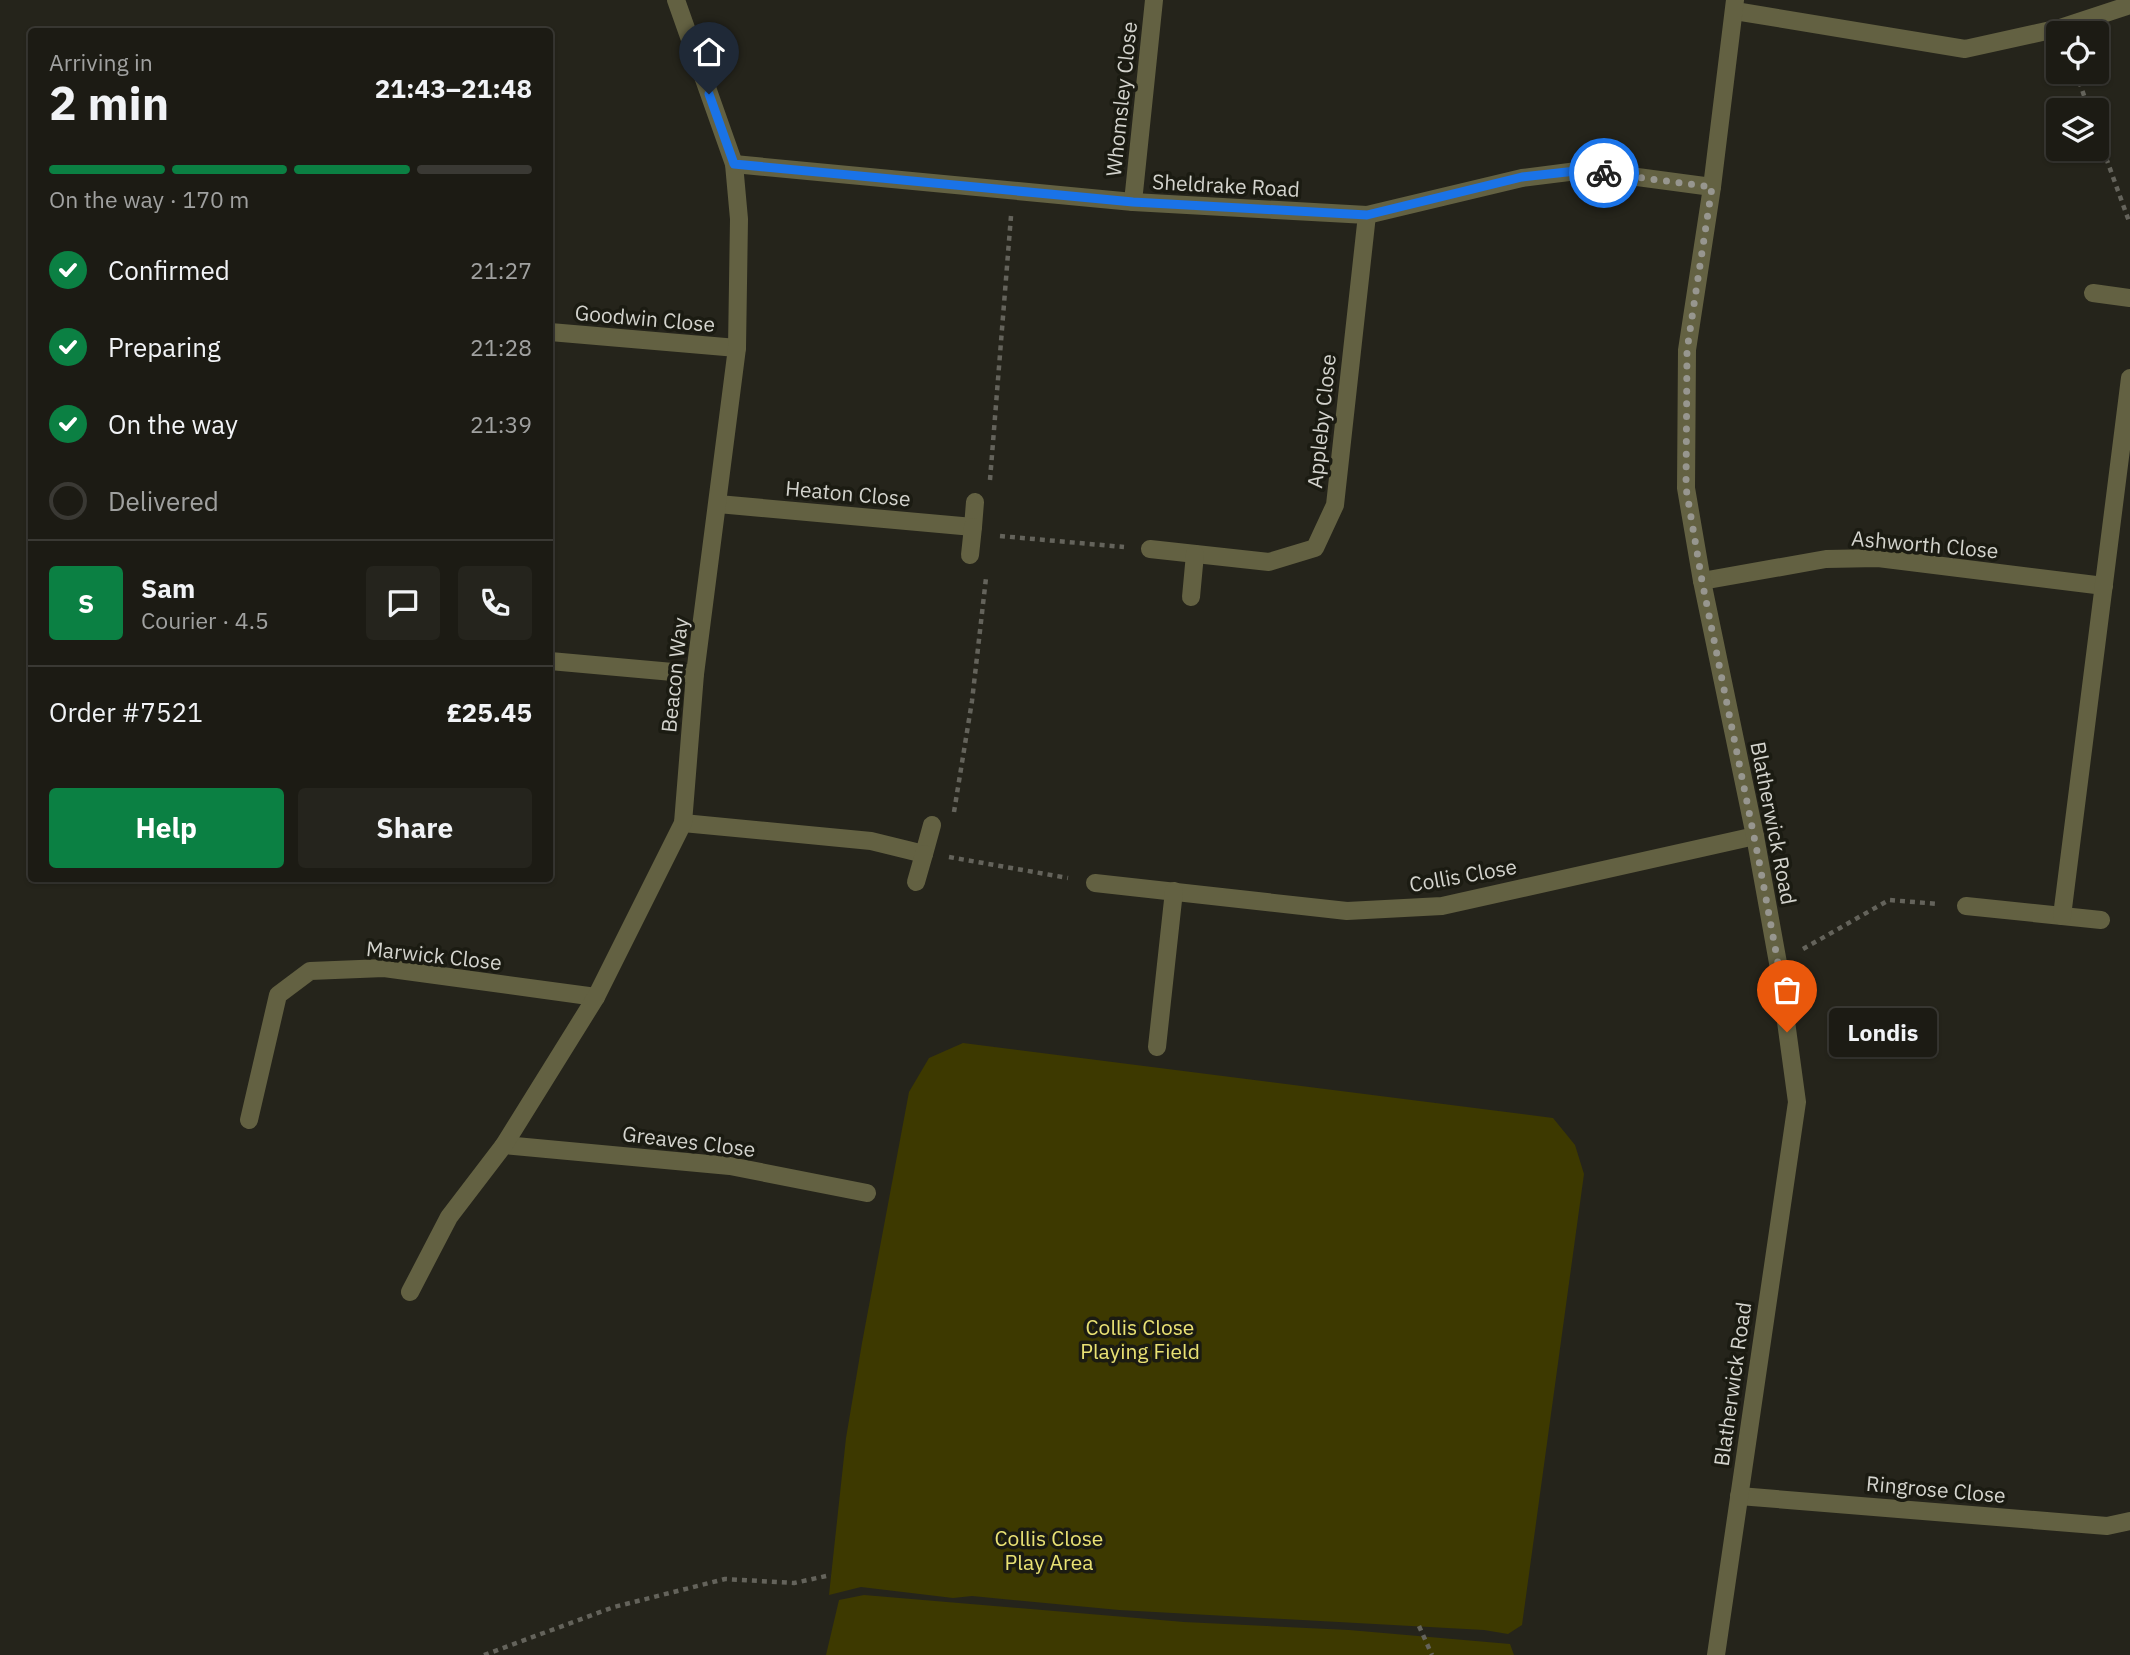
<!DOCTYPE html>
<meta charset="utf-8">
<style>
body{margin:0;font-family:"IBM Plex Sans",sans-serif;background:#25241d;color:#f1f3f6;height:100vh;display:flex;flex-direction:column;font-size:26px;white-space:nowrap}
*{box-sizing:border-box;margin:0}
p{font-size:23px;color:#a0a1a0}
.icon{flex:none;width:38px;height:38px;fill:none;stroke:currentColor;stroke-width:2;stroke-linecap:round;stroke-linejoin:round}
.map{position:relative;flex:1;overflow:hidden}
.panel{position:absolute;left:28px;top:28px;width:525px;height:854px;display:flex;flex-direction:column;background:#1c1b14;border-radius:7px;box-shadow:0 2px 5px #0004,0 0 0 2px #3a3934}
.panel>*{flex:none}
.fabs{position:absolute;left:2046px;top:21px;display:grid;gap:14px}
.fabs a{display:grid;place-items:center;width:63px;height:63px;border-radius:7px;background:#1c1b14;box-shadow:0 2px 5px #0004,0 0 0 2px #3a3934;font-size:35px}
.pin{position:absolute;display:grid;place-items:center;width:60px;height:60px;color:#fff;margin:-72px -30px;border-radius:50% 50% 50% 0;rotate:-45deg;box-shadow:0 0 7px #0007}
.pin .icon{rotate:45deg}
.courier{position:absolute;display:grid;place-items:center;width:70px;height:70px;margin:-35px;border:5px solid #1a73e8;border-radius:50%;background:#fff;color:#222;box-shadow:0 2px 9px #0007}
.bubble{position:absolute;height:49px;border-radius:7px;background:#1c1b14;box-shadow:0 2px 5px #0004,0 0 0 2px #3a3934;font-size:23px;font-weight:700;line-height:49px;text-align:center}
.overview em{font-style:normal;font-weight:700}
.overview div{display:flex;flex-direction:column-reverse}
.overview{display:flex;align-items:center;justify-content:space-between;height:119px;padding:0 21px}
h1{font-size:46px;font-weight:700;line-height:52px}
.bar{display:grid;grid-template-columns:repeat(4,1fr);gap:10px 7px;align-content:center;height:84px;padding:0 21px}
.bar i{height:9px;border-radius:5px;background:#3a3934}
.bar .on{background:#0b8043}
.bar p{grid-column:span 4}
.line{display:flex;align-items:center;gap:18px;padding:0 21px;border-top:2px solid #3a3934}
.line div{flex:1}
.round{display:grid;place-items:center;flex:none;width:74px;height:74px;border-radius:7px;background:#25241d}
ol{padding:0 21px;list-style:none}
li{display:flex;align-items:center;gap:21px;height:77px}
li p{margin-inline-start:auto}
li .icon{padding:7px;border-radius:50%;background:#0b8043;color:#fff;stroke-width:4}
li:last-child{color:#a0a1a0}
li i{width:38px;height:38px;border:4px solid #3a3934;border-radius:50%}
.primary-button{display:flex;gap:14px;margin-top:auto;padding:14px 21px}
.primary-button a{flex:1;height:80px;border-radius:7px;background:#0b8043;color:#fff;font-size:28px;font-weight:700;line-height:80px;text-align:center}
.primary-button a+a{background:#25241d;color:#f1f3f6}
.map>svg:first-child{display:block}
</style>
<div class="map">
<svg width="2130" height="1655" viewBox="0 0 2130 1655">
<rect width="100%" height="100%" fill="#25241b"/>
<g fill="#3d3900">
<path d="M963,1043l590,75 22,27 9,29 -62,451 -14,9 -24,-4 -365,-20 -147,-14 -19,2 -92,-11 -32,8 17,-157 16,-95 47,-251 20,-34z"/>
<path d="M864,1595l320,27 165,8 161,14 4,11h-688l13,-55z"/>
</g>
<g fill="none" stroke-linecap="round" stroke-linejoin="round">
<g stroke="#64635b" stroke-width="4.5" stroke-dasharray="5 5" stroke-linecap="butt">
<path d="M2076,72l13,38"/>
<path d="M2096,130l34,94"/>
<path d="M990,480l21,-264"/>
<path d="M1000,536l124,11"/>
<path d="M954,812l18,-111 14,-123"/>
<path d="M949,857l119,21"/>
<path d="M1803,949l86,-49 50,4"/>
<path d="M1419,1626l13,29"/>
<path d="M484,1655l130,-48 111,-28 69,4 37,-8"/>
</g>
<g stroke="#636142" stroke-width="18">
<path d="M1735,11l230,38 95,-21 70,-23"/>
<path d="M734,164l399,38 234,13 155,-37 63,-8 127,17"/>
<path d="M1133,202l21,-202"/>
<path d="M2093,293l37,5"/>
<path d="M550,332l187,16"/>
<path d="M718,504l255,23 2,-25"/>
<path d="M1150,549l119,13 46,-14 20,-43 32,-290"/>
<path d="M970,555l3,-28"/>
<path d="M1702,581l124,-22 52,-1 226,28"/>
<path d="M1191,597l4,-43"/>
<path d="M550,661l145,13"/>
<path d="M683,823l188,18 53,13 8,-29"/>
<path d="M916,882l8,-28"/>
<path d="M1095,883l252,28 95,-5 313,-70"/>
<path d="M1966,906l135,14"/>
<path d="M2062,916l68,-538"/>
<path d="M1157,1047l17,-156"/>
<path d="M249,1120l29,-125 32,-24 74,-3 212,29"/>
<path d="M504,1145l226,21 137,27"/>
<path d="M410,1292l39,-75 55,-72 92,-148 87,-174 12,-149 42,-326 2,-129 -5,-55 -58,-164"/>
<path d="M1739,1496l368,30 23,-5"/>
<path d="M1716,1655l81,-553 -19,-139 -23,-127 -53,-255 -16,-93 1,-138 25,-163 23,-187"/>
</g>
</g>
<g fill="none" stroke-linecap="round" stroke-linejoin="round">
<path stroke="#97968f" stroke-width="7" stroke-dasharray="0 12.6" d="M1604,173l108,14 -25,163 -1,138 16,93 57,280 19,102 9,69"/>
<path stroke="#1a73e8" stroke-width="9" d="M709,94l25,70 399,38 234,13 155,-38 63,-7 19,3"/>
</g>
<g text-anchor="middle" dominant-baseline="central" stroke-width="7" stroke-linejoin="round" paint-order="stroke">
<g font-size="21" fill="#d4d4ce" stroke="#1b1b12">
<text transform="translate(1121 99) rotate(-84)">Whomsley Close</text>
<text transform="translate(1226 185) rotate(3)">Sheldrake Road</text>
<text transform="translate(645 318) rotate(5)">Goodwin Close</text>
<text transform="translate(1321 421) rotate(-84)">Appleby Close</text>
<text transform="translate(848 493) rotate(5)">Heaton Close</text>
<text transform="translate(1925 544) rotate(5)">Ashworth Close</text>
<text transform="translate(674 675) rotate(-84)">Beacon Way</text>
<text transform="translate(1774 823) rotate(79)">Blatherwick Road</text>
<text transform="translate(1463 875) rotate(-10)">Collis Close</text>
<text transform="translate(434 955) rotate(6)">Marwick Close</text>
<text transform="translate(689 1141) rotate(7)">Greaves Close</text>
<text transform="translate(1732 1384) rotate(-82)">Blatherwick Road</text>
<text transform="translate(1936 1489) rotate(5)">Ringrose Close</text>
</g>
<g font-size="21" fill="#eae274" stroke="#1b1b12">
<text x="1140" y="1327">Collis Close<tspan x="1140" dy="24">Playing Field</tspan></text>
<text x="1049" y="1538">Collis Close<tspan x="1049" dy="24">Play Area</tspan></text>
</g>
</g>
</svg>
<div class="fabs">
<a><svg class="icon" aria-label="locate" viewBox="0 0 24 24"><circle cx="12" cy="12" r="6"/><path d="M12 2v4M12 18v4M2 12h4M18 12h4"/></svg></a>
<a><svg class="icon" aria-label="layers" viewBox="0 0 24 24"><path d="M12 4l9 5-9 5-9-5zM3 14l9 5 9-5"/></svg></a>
</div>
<div class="pin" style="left:1787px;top:1032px;background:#ea580c"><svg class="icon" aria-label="bag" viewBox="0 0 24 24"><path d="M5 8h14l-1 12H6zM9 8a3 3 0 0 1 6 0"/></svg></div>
<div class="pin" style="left:709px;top:94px;background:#1f2937"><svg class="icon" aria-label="home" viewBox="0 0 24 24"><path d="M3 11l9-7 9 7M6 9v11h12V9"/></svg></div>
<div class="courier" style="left:1604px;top:173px"><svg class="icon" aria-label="bike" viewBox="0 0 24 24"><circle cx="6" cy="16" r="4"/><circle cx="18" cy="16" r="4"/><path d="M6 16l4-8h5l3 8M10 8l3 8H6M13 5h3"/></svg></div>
<div class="bubble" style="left:1829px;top:1008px;width:108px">Londis</div>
<section class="panel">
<div class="overview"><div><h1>2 min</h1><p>Arriving in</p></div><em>21:43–21:48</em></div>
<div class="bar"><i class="on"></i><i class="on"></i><i class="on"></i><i></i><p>On the way · 170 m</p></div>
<ol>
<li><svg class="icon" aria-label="check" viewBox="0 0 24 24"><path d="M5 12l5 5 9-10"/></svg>Confirmed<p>21:27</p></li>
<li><svg class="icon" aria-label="check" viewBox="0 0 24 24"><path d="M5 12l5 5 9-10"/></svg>Preparing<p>21:28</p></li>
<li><svg class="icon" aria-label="check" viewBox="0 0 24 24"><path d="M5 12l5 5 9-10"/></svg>On the way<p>21:39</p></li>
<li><i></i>Delivered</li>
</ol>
<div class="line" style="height:126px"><b class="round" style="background:#0b8043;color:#fff">S</b><div><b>Sam</b><p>Courier · 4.5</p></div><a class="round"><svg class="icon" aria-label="chat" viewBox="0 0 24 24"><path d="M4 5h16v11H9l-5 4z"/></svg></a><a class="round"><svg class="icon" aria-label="phone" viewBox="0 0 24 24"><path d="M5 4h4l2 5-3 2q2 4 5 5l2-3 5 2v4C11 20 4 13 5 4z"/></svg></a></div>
<div class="line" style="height:91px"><div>Order #7521</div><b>£25.45</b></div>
<div class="primary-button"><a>Help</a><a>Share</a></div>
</section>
</div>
